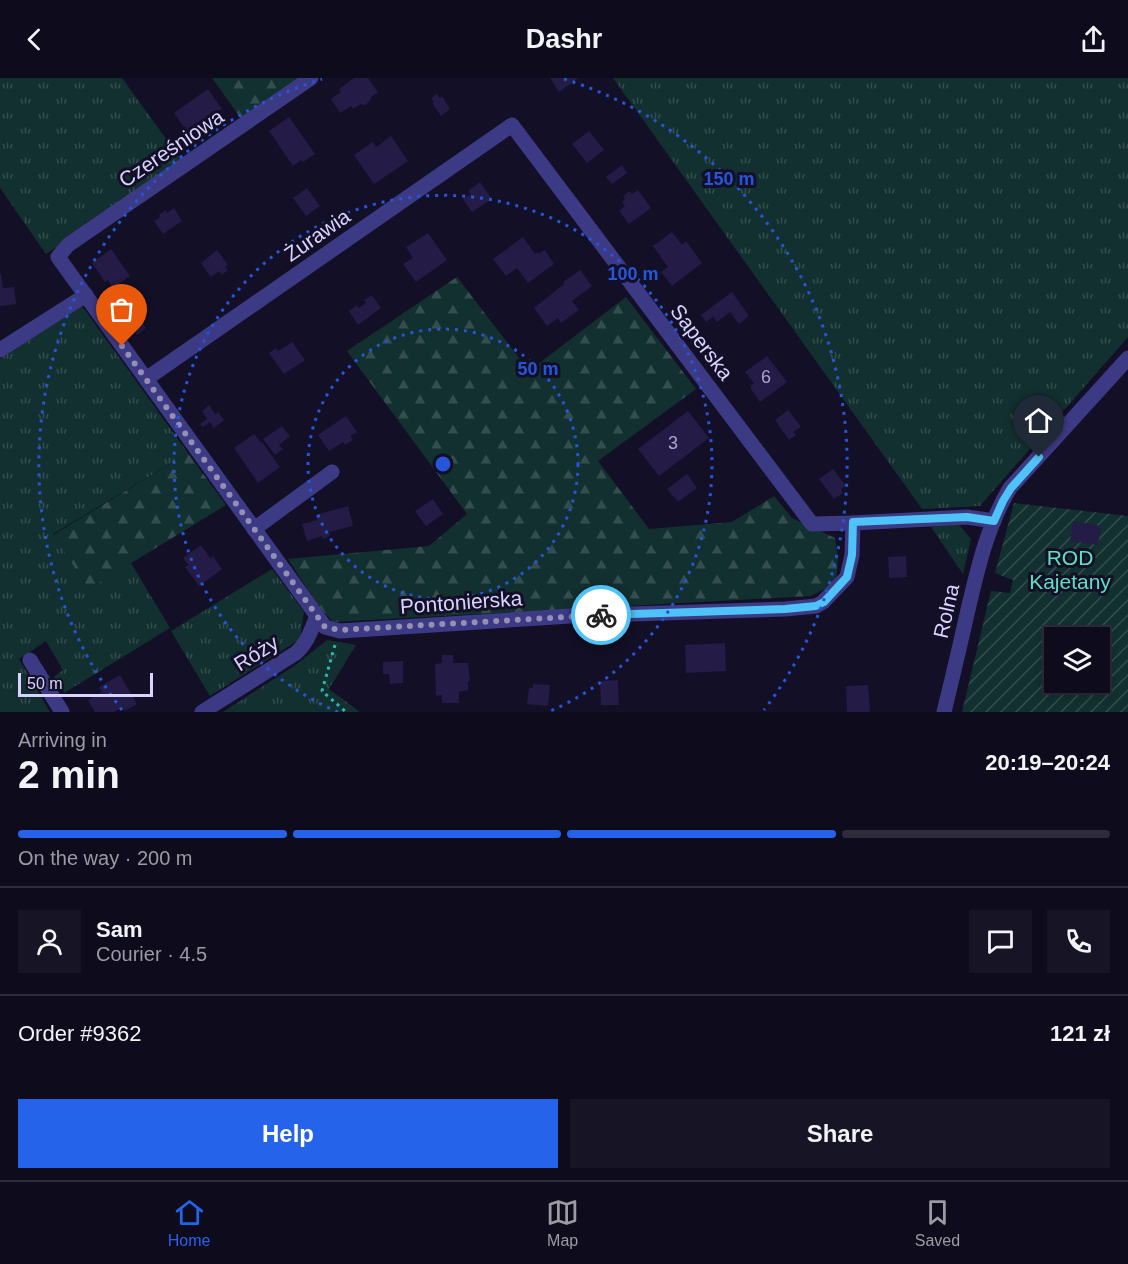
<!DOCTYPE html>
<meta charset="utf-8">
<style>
body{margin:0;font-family:Helvetica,sans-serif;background:#171425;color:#f1f3f6;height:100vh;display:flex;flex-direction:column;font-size:22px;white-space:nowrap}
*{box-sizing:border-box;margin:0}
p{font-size:20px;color:#9b9ba3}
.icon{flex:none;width:33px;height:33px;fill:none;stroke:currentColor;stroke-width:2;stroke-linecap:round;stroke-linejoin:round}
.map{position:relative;height:634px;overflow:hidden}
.side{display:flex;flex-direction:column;background:#0e0b1c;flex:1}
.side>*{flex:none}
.controls{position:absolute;left:1044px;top:549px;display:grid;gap:12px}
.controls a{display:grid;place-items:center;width:66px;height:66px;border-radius:0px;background:#0e0b1c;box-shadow:0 3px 9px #0003,0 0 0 2px #2e2b3b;font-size:30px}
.scale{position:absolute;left:18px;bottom:15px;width:135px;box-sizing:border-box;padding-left:6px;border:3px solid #d9d4ff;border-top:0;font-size:16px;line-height:21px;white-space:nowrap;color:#d9d4ff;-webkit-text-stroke:4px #130f26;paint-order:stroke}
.pin{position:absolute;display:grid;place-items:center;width:51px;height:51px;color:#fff;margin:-62px -26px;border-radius:50% 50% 50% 0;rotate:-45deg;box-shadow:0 0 6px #0007}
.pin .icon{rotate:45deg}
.courier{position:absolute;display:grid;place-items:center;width:60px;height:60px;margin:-30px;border:4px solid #4fc3f7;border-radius:50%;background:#fff;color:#222;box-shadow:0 2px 8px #0007}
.overview em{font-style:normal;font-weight:600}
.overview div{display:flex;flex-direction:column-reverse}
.overview{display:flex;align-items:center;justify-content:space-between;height:102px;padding:0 18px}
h1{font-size:39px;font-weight:600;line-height:45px}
.bar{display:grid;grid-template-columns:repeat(4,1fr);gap:9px 6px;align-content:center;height:72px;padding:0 18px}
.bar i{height:8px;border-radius:4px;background:#2e2b3b}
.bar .on{background:#2563eb}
.bar p{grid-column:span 4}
.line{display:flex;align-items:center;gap:15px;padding:0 18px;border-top:2px solid #2e2b3b}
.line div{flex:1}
.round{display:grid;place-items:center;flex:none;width:63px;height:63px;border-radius:0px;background:#171425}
.primary-button{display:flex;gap:12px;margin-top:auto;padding:12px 18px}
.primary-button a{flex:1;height:69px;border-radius:0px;background:#2563eb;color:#fff;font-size:24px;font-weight:600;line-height:69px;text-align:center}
.primary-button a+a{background:#171425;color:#f1f3f6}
header{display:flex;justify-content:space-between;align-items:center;height:78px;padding:0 18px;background:#0e0b1c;font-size:27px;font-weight:600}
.dock{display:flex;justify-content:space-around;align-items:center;height:84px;border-top:2px solid #2e2b3b;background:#0e0b1c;font-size:16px;color:#9b9ba3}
.dock a{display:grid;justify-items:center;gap:3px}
.dock .on{color:#2563eb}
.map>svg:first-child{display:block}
</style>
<header><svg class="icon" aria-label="back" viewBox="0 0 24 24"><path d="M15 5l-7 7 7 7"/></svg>Dashr<svg class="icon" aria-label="share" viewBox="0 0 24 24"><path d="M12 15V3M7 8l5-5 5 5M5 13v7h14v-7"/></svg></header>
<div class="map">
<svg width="1128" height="634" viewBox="0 0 1128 634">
<defs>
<pattern id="grass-tufts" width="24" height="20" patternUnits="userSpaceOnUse" patternTransform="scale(1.5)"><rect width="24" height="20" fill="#12302f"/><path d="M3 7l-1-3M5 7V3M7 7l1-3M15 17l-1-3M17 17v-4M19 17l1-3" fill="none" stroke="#344d4e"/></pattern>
<pattern id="forest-firs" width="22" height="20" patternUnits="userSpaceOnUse" patternTransform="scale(1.5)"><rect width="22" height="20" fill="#12302f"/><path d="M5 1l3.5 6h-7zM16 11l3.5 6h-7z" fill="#344d4e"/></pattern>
<pattern id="garden-furrows" width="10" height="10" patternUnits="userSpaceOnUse" patternTransform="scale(1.5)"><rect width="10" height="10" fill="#12302f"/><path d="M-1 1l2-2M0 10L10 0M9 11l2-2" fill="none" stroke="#344d4e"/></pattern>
</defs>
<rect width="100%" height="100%" fill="#130f26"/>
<g fill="url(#grass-tufts)">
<path d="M0,0h122l60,83 -136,93 -46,-66z"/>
<path d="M613,0h515v259l-148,169 -58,3z"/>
<path d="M82,228l106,147 -135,81 36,55 42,-26 39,65 -106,65 -10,-16 9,-7 -17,-29 -27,18 31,53h-50v-353z"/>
<path d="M956,445l4,3 11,13 -8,35 -32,-47z"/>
<path d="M272,491l32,43 -4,27 -90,57 -39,-65z"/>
<path d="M327,562l29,5 -27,44 31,23h-137l74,-48z"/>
</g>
<g fill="url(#forest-firs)">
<path d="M212,0h91l-61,42z"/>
<path d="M457,199l72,94 97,-74 70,92 -98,72 51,68 83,-7 42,-26 18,22 43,20 3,20 -2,25 -25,13 -478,26 -16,-18 -29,-45 141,-13 38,-32 -120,-163z"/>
<path d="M188,375l38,52 -137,84 -36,-54z"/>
</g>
<path fill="url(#garden-furrows)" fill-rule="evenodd" d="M1014,425l114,13v196h-166l29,-121 19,2 3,-13 -18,-7zM1054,560h46v44h-46z"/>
<g fill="#241b47">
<path d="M354,0h14l10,14 -7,5 -1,4 -5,4 -4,-1 -8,5 -2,-3 -11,7 -9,-14 10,-7 -2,-3z"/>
<path d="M550,0h29l-20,14z"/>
<path d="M208,11l14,20 -34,24 -14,-20z"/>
<path d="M437,16l3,4 2,-2 8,13 -9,7 -9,-13 2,-1 -3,-4z"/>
<path d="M289,39l26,37 -12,8 -2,-2 -8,6 -24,-35z"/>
<path d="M589,53l15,19 -17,13 -15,-19z"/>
<path d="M391,58l17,25 -34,23 -20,-29 19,-13 3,5z"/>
<path d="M622,87l5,8 -15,11 -6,-7z"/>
<path d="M480,104l12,17 -20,13 -9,-13 8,-5 -3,-3z"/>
<path d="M307,110l13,18 -14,10 -13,-18z"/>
<path d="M638,112l13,18 -22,16 -10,-13 6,-5 -3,-4 3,-3 -2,-3 7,-5 2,3z"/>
<path d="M174,130l8,13 -19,13 -9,-13 6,-4 -1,-2 7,-5 1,3z"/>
<path d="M672,154l10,13 4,-4 16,22 -30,23 -11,-14 7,-5 -15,-21z"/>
<path d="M428,155l19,27 -31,22 -13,-18 10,-6 -7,-11z"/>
<path d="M523,159l12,17 3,-2 1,2 6,-4 9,14 -26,19 -11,-15 -11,8 -13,-17z"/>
<path d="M111,171l19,27 -17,12 -5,-8 -3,2 -13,-19z"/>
<path d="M217,172l11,15 -3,2 3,3 -6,5 -3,-4 -8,6 -10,-14z"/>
<path d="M580,192l12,16 -20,15 7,9 -18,13 -3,-5 -11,8 -13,-18 30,-24 -1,-2z"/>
<path d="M0,196h1l2,14 11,-1 2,17 -16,2z"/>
<path d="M732,214l17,24 -10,8 -9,-12 -13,10 -4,-5 -7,5 -5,-7z"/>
<path d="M372,217l9,13 -23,17 -9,-14 8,-6 2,3 7,-5 -2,-3z"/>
<path d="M137,238l9,12 -9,7 -8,-12z"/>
<path d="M292,264l13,18 -21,14 -15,-21 7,-5 2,3z"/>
<path d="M767,278l20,26 -27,20 -9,-13v-4l3,-2 -9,-11z"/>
<path d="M209,327l6,9 3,-2 6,8 -10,8 -4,-6 -7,5 -3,-3 7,-5 -5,-8z"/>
<path d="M788,332l13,17 -8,5 3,3 -7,5 -14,-20z"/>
<path d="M688,333l21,27 -50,38 -21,-27z"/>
<path d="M346,338l11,16 -7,4 3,4 -8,5 -2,-3 -14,9 -11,-16z"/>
<path d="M282,348l8,10 -11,9 4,4 -8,6 -12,-16z"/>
<path d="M254,356l7,9 1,-1 18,25 -22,16 -24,-35z"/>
<path d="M833,391l13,17 -5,3 2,4 -9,6 -15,-20z"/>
<path d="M687,396l10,14 -19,14 -11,-13z"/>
<path d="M433,421l10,15 -17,12 -11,-15z"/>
<path d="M348,428l5,20 -24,6 1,4 -7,3 -1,-3 -15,5 -5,-17 15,-4 -1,-5z"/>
<path d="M1073,443l28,5 -3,19 -28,-4z"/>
<path d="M201,467l9,13 3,-2 9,13 -23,17 -14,-19 3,-2 -5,-7z"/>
<path d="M906,478l1,21 -18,1 -1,-21z"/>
<path d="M725,565l1,28 -40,2 -1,-28z"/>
<path d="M442,577h11v8h15l2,18h-2v9l-9,2v11h-17v-8l-6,1 -1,-32 7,-1z"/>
<path d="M403,583v22l-13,1 -1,-10h-6v-12z"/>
<path d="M120,597l17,29 -12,7 -3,-4 -8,5h-19l-7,-12 14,-8 -3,-5z"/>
<path d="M618,602l1,25h-18l-1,-24z"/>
<path d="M533,606l17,1 -2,21 -21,-2 2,-16h4z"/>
<path d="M868,607l2,27h-23l-1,-26z"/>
</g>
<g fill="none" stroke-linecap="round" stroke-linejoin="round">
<path stroke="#2fb8b0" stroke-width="3" stroke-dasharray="3 4.5" stroke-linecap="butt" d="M335,567l-13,46 24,21"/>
<g stroke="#3d3a85" stroke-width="15">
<path d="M311,0l-243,167 -10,12 267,370 15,4 230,-15 215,-7 31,-3 7,-4 24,-25 5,-22 1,-32 114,-6 27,4"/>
<path d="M0,272l86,-55"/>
<path d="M146,301l366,-254 300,399 41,-1"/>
<path d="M254,451l78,-57"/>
<path d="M30,582l32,52"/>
<path d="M202,634l94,-59c12,-11 15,-23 21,-37"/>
<path d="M944,634c8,-33 16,-66 23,-98 10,-43 20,-88 43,-126l118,-130"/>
</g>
</g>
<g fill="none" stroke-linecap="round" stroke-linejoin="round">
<path stroke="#948fb3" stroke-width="6" stroke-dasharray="0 10.8" d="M122,268l203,281 15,3 261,-15"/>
<path stroke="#4fc3f7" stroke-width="8" d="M601,537l184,-6 31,-3 8,-4 23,-25 5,-22 1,-33 114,-5 27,4 9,-20 8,-13 28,-31"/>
</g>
<g fill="none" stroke="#2655da" stroke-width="3" stroke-dasharray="3 6">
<circle cx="443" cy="386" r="135"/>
<path d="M338 634A269 269 0 1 1 548 634"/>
<path d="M122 632A404 404 0 0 1 322 1M564 1A404 404 0 0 1 764 632"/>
</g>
<g text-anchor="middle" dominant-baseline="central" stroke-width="6" stroke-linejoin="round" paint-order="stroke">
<g font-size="18" fill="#aca6d1">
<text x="766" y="299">6</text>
<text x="673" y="365">3</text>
</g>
<g font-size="21" fill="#d9d4ff" stroke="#130f26">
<text transform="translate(171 70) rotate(-34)">Czereśniowa</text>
<text transform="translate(317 157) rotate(-35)">Żurawia</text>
<text transform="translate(702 264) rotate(53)">Saperska</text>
<text transform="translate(461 524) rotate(-4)">Pontonierska</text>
<text transform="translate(946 533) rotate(-77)">Rolna</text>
<text transform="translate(256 575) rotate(-32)">Róży</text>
</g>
<g font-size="21" fill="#5fe0c0" stroke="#130f26">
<text x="1070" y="479">ROD<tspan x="1070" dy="24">Kajetany</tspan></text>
</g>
</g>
<circle cx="443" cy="386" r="9" fill="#2655da" stroke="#130f26" stroke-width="3"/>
<g font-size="18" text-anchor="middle" font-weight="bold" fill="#2655da" stroke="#130f26" stroke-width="6" stroke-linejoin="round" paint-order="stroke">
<text x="729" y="107">150 m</text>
<text x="633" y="202">100 m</text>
<text x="538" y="297">50 m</text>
</g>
</svg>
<div class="controls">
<a><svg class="icon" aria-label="layers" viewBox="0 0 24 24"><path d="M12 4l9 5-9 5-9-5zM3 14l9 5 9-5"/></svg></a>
</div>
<div class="scale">50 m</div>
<div class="pin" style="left:122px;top:268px;background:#ea580c"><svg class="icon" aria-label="bag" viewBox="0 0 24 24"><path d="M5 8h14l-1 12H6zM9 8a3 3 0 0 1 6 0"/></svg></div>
<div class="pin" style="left:1039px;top:379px;background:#1f2937"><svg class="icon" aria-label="home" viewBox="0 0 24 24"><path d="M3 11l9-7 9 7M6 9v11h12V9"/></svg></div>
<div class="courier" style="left:601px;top:537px"><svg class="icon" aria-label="bike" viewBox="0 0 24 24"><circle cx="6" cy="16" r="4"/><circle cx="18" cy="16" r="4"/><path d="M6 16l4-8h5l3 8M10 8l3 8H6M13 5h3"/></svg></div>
</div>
<section class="side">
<div class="overview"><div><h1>2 min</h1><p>Arriving in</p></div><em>20:19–20:24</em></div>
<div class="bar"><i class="on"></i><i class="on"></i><i class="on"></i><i></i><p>On the way · 200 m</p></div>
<div class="line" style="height:108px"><a class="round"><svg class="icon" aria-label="person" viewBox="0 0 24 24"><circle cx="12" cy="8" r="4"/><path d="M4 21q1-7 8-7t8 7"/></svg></a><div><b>Sam</b><p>Courier · 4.5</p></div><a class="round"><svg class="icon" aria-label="chat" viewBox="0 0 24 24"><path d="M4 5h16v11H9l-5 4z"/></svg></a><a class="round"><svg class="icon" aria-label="phone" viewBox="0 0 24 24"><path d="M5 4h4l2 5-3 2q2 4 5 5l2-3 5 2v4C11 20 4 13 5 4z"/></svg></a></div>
<div class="line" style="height:78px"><div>Order #9362</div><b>121 zł</b></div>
<div class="primary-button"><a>Help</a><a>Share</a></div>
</section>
<nav class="dock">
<a class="on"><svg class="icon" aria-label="home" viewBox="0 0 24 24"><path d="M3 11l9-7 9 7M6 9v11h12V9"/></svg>Home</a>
<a><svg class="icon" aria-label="map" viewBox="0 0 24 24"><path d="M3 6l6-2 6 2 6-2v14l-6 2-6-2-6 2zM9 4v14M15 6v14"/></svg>Map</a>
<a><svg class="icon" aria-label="saved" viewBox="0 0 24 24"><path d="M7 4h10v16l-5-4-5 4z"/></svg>Saved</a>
</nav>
